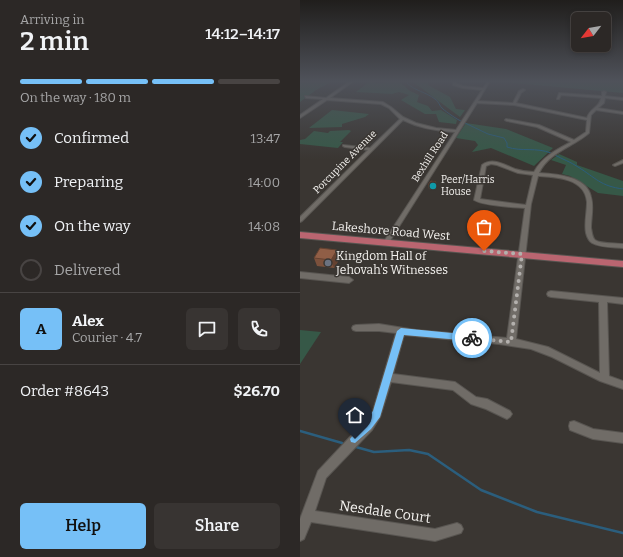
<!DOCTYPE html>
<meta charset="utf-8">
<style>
body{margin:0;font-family:Bitter,serif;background:#383432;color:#f1f3f6;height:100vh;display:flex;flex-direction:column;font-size:15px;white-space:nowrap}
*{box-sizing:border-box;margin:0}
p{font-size:13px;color:#a6a6a7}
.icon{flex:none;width:22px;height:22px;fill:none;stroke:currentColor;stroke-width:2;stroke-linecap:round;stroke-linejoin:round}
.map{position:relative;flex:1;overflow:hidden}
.side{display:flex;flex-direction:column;background:#2c2826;width:300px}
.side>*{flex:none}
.needle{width:26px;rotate:239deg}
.buttons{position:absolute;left:271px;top:12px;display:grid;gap:8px}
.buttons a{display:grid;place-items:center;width:40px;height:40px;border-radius:6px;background:#2c2826;box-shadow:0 2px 6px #0003,0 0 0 1px #484443;font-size:20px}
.pin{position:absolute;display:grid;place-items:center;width:34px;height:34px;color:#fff;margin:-41px -17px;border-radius:50% 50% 50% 0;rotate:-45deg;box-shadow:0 0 4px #0007}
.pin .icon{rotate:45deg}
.courier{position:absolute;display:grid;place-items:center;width:40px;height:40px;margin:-20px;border:3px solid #76c0f7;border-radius:50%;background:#fff;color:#222;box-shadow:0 1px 5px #0007}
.overview em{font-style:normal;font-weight:600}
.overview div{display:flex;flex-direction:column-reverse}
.overview{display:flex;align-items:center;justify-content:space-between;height:68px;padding:0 20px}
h1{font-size:26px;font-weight:600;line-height:30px}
.bar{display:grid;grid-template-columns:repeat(4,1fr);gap:6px 4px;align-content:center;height:48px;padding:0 20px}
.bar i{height:5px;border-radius:3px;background:#484443}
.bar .on{background:#76c0f7}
.bar p{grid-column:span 4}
.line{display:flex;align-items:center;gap:10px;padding:0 20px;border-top:1px solid #484443}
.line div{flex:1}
.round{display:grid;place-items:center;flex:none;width:42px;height:42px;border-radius:6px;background:#383432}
ol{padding:0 20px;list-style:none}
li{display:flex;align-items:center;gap:12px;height:44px}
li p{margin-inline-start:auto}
li .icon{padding:4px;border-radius:50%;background:#76c0f7;color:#111;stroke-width:4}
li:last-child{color:#a6a6a7}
li i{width:22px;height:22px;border:2px solid #484443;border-radius:50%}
.primary-button{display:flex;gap:8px;margin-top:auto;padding:8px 20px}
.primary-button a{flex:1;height:46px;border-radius:6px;background:#76c0f7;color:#111;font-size:16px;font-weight:600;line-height:46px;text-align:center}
.primary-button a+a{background:#383432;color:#f1f3f6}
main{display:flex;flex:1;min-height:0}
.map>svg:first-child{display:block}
</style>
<main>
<section class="side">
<div class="overview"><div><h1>2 min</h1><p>Arriving in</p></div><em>14:12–14:17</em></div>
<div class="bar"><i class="on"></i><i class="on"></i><i class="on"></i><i></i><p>On the way · 180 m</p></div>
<ol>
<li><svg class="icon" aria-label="check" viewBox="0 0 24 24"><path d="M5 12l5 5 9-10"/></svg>Confirmed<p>13:47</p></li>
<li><svg class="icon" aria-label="check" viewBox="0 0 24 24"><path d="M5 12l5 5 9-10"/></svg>Preparing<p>14:00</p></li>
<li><svg class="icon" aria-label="check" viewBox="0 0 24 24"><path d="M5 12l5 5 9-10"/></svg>On the way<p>14:08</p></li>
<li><i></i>Delivered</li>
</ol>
<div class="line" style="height:72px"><b class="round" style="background:#76c0f7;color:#111">A</b><div><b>Alex</b><p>Courier · 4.7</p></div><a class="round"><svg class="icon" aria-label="chat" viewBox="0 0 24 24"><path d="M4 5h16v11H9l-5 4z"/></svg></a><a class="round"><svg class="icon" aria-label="phone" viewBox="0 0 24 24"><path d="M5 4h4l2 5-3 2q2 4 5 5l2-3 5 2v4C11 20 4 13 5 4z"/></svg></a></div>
<div class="line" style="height:52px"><div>Order #8643</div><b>$26.70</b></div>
<div class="primary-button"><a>Help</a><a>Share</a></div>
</section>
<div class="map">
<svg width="323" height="557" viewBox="0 0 323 557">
<rect width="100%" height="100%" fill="#3a3632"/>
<g fill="#365847">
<path d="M0,81h33l-17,9 -16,12z"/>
<path d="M70,81h5l1,2 23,-2 11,10 9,4 -2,7 11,4 4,5 9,-1 16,10 -1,4 -17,-2 -3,-8h-11l-24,-14 8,-5 -10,-3 -7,2 -36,-2z"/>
<path d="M112,81h17l-1,4 22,12 6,12 9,1 -5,7z"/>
<path d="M192,81h131v12z"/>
<path d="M32,110l37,4 -4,3 -23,7v3l-33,1z"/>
<path d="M166,123l40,6 47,19 -19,18 -43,-18 -19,4 6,-7 -3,-4 -19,-3z"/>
<path d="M49,130l2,1 -11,11h3l-5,6 -38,-4v-4l5,-1 9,-8 14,2 2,-2z"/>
<path d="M259,154l18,8v3l46,16v15l-25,-3 -28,-17 -8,-2 4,-9 -15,-5z"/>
<path d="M0,330l21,2 -21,32z"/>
</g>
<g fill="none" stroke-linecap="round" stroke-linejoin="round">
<g stroke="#2b5e7d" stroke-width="1">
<path d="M108,81l-1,2c8,8 19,9 28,16 4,2 4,7 8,10 2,2 16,12 18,12"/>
<path d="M165,123l23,11 16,4 3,5v4c15,5 29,0 44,6"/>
<path d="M255,155c7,4 16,7 23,12 18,11 22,19 45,22"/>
</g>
<g stroke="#2b5e7d" stroke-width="2.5">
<path d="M0,431l42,12"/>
<path d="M56,447l18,5 35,-2 19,4 53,36 56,22 86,21"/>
</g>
<defs>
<g id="minor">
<path d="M50,81h4l-24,17 53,4 8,5 12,10 13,6 20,5 20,2 26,-40 -19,-2 -10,-3v-4h2l1,2 7,3 20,2 5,-7h2l-12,20 35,2 6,-12 4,-2 2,1 -4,3 -5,10 71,15c2,-9 13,-11 14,-20l-40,-3 -2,4h-2l2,-6 43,3v-4l2,-1 2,1 -1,4 18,2v2l-18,-2 -1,5 -6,5 25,4v2l-27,-4 -5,5 -2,18c-16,14 -40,19 -50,40 17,1 48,3 52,24 3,10 0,21 0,31 1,4 1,9 4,12 5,4 21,3 28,4v4c-9,-1 -22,0 -31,-5 -3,-2 -5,-6 -6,-10 -2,-10 1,-20 1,-31 -2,-24 -31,-25 -49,-26l-7,28 -15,135 32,8 52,26 -1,-71 -48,-5 -3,-1 -1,-2 1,-2 3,-1 72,7v6l-16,-2 2,74 14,5v8l-23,-8 -48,-24 -21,-8 -32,-5 -95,-9 -11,39 62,8 21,15 11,2 23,12 2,3 -2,3 -3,2 -21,-10 -15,-5 -18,-14 -62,-8 -11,35 -8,13 -46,48 -11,33 120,18 22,-6 4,2 2,4 -2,4 -26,8 -124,-19 -7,17 -4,2v-22l18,-48 46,-49 9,-11 23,-78 -17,-2h-23l-3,-1 -1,-2 1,-2 3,-1 23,-1 37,6 91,8 18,-130c-12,-1 -41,-2 -51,-8l8,-35c11,-8 22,0 33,4 6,2 12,3 19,3 8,-15 22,-22 37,-30l-34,-15 -30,-6 -2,-1 1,-1 33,6 35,15 12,-8 1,-12 -73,-15 -37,-2 -89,141 -2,1 -3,-2 72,-111c-18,-1 -36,-4 -52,-12l-101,101 -2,1v-5l68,-67 -23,-3 -2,-1v-1l27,3 30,-29 -11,-11 -8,-4 -54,-4 -27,18v-3l23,-16 -17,-1 -1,-2 21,2zM191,164l6,1 21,8 15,2 -7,30 -46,-6 6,-33z"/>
<path d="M323,160v3l-8,3 -2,-1z"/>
<path d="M0,272l49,5 4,3 -4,3 -49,-5z"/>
<path d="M274,421l19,8 30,4v10l-30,-4 -23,-9 -1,-4 1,-4z"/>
</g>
<path id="major" d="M0,232l323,29v6l-323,-29z"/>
</defs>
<use href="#minor" stroke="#585551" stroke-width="2"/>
<use href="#major" stroke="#585551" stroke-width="2"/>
<use href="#minor" fill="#706c67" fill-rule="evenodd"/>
<use href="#major" fill="#ba6570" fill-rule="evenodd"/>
</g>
<g fill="#7c513c">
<path d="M128,185h8l-2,5 -5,-1z"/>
<path d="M37,250l3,8 -6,10 -17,-2 -3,-8z"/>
</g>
<g fill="#654231">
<path d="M136,182v3l-2,5v-4z"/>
<path d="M37,250l3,8 -6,10 -3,-8z"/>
</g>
<g fill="#905e46" stroke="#654231">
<path d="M131,181l5,1 -2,4 -6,-1z"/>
<path d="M20,248l17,2 -6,10 -17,-2z"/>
</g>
<linearGradient id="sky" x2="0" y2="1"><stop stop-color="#201e1c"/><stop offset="0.51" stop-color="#4f525a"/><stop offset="1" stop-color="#4f525a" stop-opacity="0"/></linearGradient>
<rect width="323" height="159" fill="url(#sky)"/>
<path fill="#76c0f7" d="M101,328l71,7 4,3 -4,3 -68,-6 -24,82 -9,12 -16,14 -4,-1 -1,-3 23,-28 24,-80z"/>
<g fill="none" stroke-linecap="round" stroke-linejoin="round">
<path stroke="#b3b0ad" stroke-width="4" stroke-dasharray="0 7.2" d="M172,338l39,4 11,-88 -38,-3"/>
</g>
<circle fill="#0f9aa8" stroke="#3a3632" stroke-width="1.5" cx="133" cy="186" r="4"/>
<circle fill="#6b7280" stroke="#3a3632" stroke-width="1.5" cx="28" cy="263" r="4"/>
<g text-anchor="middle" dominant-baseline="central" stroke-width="3" stroke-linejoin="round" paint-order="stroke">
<g font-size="10" fill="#f4f2ef" stroke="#3a3632">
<text transform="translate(130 157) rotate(-57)">Bexhill Road</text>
<text transform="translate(45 162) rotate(-45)">Porcupine Avenue</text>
</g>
<g font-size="10" fill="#f4f2ef" stroke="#3a3632" text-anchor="start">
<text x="141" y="180">Peer/Harris<tspan x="141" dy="12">House</tspan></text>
</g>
<g font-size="12" fill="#f4f2ef" stroke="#3a3632">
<text transform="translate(91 231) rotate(5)">Lakeshore Road West</text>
</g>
<g font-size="12" fill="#f4f2ef" stroke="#3a3632" text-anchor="start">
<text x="36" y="256">Kingdom Hall of<tspan x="36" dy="14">Jehovah's Witnesses</tspan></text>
</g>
<g font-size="14" fill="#f4f2ef" stroke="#3a3632">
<text transform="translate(85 512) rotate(8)">Nesdale Court</text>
</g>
</g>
</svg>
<div class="buttons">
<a><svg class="needle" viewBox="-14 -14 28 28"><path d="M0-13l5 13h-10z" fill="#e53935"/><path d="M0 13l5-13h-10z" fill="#a6a6a7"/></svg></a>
</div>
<div class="pin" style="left:184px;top:251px;background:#ea580c"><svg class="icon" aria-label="bag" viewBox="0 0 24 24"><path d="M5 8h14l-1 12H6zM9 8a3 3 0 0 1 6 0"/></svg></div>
<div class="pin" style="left:55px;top:439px;background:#1f2937"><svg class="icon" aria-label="home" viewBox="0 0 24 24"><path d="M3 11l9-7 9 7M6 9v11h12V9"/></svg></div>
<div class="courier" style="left:172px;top:338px"><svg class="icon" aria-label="bike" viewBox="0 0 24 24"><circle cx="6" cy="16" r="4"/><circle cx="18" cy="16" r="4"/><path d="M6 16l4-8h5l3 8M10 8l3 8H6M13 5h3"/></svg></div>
</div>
</main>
